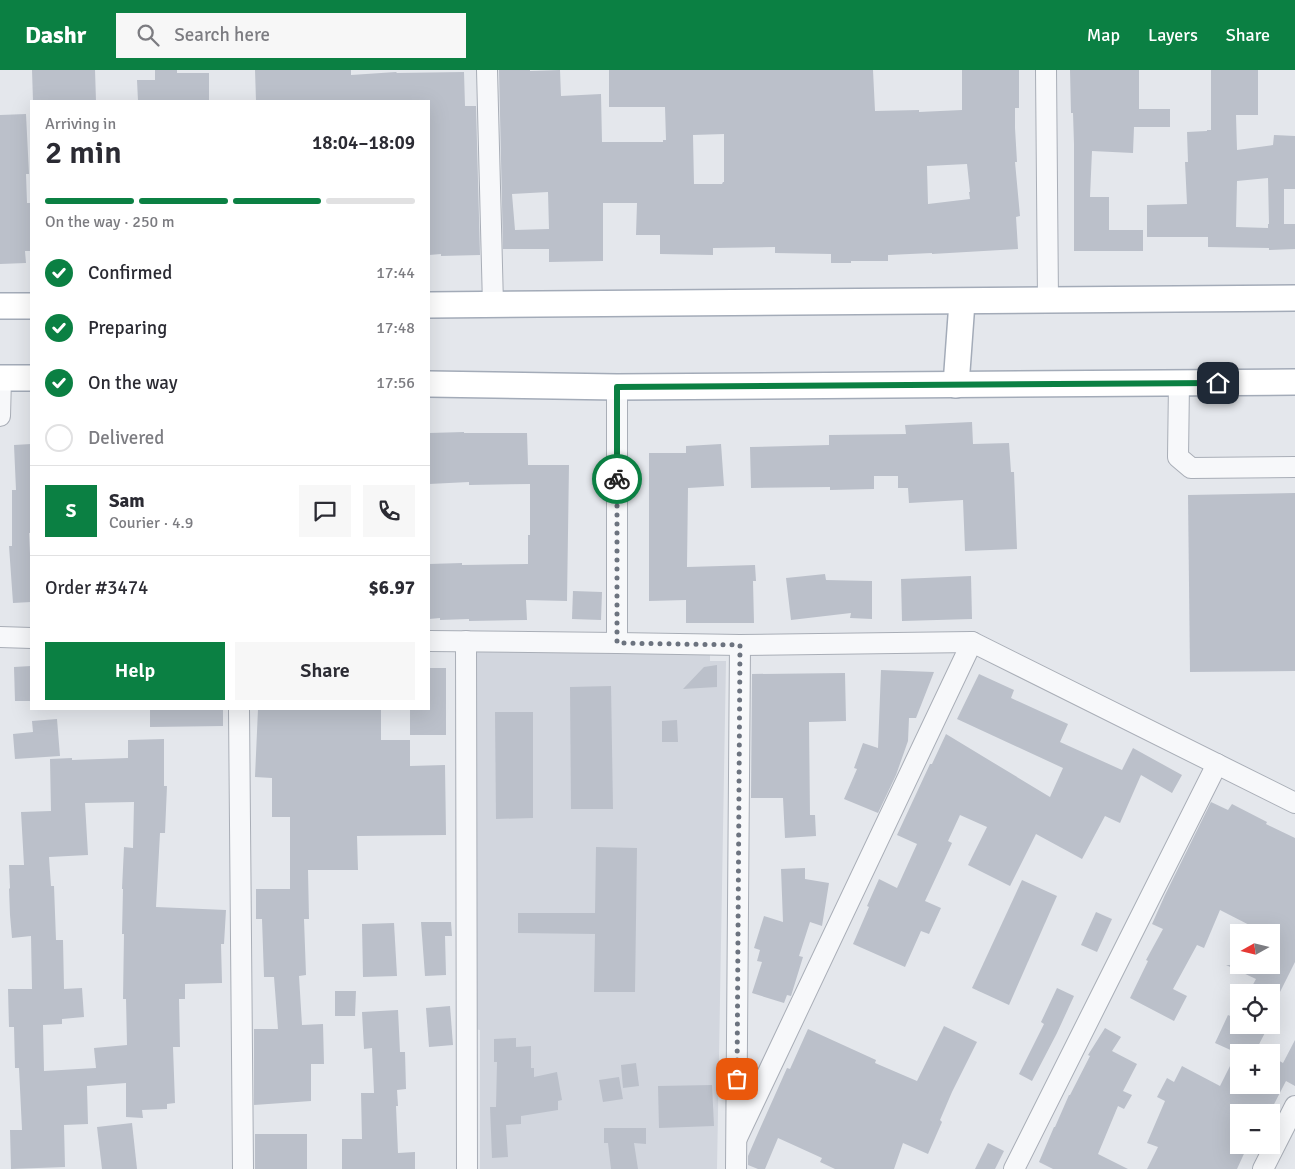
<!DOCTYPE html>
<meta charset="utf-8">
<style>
body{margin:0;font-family:Signika,sans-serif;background:#f7f7f7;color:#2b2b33;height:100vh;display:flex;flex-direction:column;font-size:19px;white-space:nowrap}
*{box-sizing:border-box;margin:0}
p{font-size:16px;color:#7c7c81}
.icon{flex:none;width:28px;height:28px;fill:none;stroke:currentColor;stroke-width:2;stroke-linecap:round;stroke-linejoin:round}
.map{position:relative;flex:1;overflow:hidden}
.details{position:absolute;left:30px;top:30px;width:400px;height:610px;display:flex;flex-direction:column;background:#fff;border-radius:0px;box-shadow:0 5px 20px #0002}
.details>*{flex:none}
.needle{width:32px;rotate:262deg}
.tools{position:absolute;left:1230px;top:854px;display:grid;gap:10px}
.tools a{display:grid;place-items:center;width:50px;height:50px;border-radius:0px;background:#fff;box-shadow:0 5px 20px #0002;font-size:25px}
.pin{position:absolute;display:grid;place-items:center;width:42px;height:42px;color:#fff;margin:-21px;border-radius:10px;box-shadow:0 2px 8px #0006}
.courier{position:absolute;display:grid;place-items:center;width:50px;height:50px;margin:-25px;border:4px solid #0b8043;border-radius:50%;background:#fff;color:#222;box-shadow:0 1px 6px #0007}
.headline em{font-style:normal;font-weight:600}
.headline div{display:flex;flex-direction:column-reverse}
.headline{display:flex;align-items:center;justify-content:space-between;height:85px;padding:0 15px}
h1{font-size:32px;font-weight:600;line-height:38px}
.bar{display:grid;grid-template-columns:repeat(4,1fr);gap:8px 5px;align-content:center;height:60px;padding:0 15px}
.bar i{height:6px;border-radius:4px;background:#e1e1e2}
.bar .selected{background:#0b8043}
.bar p{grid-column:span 4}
.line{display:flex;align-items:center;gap:12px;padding:0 15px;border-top:1px solid #e1e1e2}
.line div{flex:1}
.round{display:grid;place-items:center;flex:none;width:52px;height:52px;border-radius:0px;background:#f7f7f7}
ol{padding:0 15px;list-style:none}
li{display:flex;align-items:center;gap:15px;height:55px}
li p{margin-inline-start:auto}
li .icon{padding:5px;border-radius:50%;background:#0b8043;color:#fff;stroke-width:4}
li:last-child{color:#7c7c81}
li i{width:28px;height:28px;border:2px solid #e1e1e2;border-radius:50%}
.cta{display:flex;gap:10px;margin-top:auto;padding:10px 15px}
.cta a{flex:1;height:58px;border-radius:0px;background:#0b8043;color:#fff;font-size:20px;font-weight:600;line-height:58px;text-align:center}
.cta a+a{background:#f7f7f7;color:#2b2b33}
header{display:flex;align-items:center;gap:30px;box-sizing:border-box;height:70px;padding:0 25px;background:#0b8043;color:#fff}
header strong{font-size:24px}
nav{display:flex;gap:28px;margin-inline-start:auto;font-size:18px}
.search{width:350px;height:45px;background:#f7f7f7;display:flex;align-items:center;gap:12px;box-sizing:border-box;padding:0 18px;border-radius:0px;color:#7c7c81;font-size:19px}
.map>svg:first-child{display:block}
</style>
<header>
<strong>Dashr</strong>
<div class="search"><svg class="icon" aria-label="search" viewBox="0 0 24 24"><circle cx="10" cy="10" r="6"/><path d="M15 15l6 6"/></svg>Search here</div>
<nav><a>Map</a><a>Layers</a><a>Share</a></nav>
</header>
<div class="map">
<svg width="1295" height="1099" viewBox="0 0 1295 1099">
<rect width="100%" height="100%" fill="#e4e7ec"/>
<path fill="#d2d6de" d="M474,580h236v11h16l-9,508h-237v-139l-6,-1z"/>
<g fill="#bbc0ca" fill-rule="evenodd">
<path d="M32,0h63l1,31h-63z"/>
<path d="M155,0h22v3h32v28h-71l-1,-21h18z"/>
<path d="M255,0h96v5l45,-3 1,1 67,-1 1,34h11l4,149 -39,1v-2l-12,1v-154h-173z"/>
<path d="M499,0h31v1l30,-1 1,26 40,-2 1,48h61v-2h3l-1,-33h-56v-37h264l2,41 44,-1v2l43,-2v-40h57v38h-4v20l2,34h-2l5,54 -4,1 2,32 -86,5v-1l-44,2v6h-37v2h-20v-9l-56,-1v-6l-62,1v7l-53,-1v-19h-24l1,-32h-34v58l-54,1v-13h-46zM724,64v48h-1l-1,2h-28l-1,-49zM967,94l3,28h-1l1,7 -42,5 -1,-38zM548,122l1,37 -34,1 -3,-36z"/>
<path d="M1070,0h69v39h31v18h-36l-1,26 -41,-2 -2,46h19v33h34v21h-69v-107l-1,-31h-2z"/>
<path d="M1211,0h47v45h-22l1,35 36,-5 1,-10 21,1v53h-11v35h11v25l-26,1v-2l-61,-1v-10h-61v-32l40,-1 -2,-42h3l-1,-30 20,-1v-1h4zM1268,108l1,46h-1v4l-32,-1 1,-46z"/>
<path d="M26,44l3,60h-3l1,29h4v48h-6l1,12 -26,1v-149z"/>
<path d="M972,352l1,22 36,-1 2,29h3l3,77 -52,2 -2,-51 -54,3 -1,-15h-10v-12h-24v13l-44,1v-3l-79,1 -1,-41 79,-2v-10l77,-1 -1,-9z"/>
<path d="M464,362v1h63l1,32h41l-2,136 -41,-1 1,20 -58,1v-2l-29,1v-2l-11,1v-55l33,-1v2l66,-1v-29h2v-51l-61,1v-3l-40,2v-51z"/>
<path d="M31,374v89h-2l2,41v28l-18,1 -4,-57h3v-56h4l-2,-45z"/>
<path d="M721,374l3,42 -36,2 -1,79 68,-2 1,16h-3l1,42h-68v-23l-37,1v-148h37v-7z"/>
<path d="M1295,423v178l-105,1 -2,-177z"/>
<path d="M825,504l1,6 46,1v38l-22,-1 1,-5 -60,7 -5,-42z"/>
<path d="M971,506l1,43 -70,2 -1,-42z"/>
<path d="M573,521l29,1 -1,28 -29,-1z"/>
<path d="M717,595v22l-34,2 21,-22z"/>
<path d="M31,596v35h-16l-1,-34z"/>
<path d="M429,598h17v67h-36v-26h19z"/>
<path d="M881,600l53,2 -18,46h-7l-1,23 -12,34 -18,38 -34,-14 13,-30 -3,-1 9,-25 15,5z"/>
<path d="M845,603l1,48 -37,1 1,93h5l1,21 -31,2 -2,-40h-32l1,-124z"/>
<path d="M979,604l35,16 -3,8 57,26 -8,18 62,28 11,-22 49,27 -10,18 -31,-18 -21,48 -15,-7 -23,43 -46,-25 -26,52 -42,-21 19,-38 -27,-12 -12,26 4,2 -27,58 16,7 -12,26 -8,-3 -16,36 -52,-23 16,-37 -2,-1 12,-27 18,9 20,-44 -20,-9 33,-71h2l14,-30 104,63 13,-29 -106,-49z"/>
<path d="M611,616l2,123h-42l-1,-122z"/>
<path d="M150,639h73v17l-73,1z"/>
<path d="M258,639h123v31h29v26l35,-1 1,70 -89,1 1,34h-50l1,49h-5l2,56 -7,1 3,49 21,-1 1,40h-13v37l-57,4v-76h24l-4,-52h-10l-2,-58h-6v-30h34v-72h-18v-39l-17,-1z"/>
<path d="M495,642h38v106l-37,1z"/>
<path d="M57,649l3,37 -45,3 -2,-25 20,-2 -1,-11z"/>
<path d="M677,650l1,22h-16v-21z"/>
<path d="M164,669v47h3l-2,47h-5l-4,74 70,3 -2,34h-3l1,39 -37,1v15h-6l1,48h-7l2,56 -8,1v5l-25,1 1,8 -17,-1v-34l-39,3 1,38 -24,1 1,42 -54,2 -1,-39h12l-3,-62h-4l-1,-41h-5l-1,-38h24l-1,-53 -19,2 -2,-23 -1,-26 1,-1 -1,-23h15l-3,-53 30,-1 -1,-52 22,-1v2l56,-2v-18zM134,732l-1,46 -9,-1 -2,42h1l-1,45h2l-1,65h3l1,46 -33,3 2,20 -52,3 -1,-46 19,-1v-5l22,-2 -2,-29 -18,1 -1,-49h-7l-2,-54h-3l-2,-29 39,-2 -3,-52z"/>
<path d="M1211,732l17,8 4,-6 35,18 -1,2 29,14v124l-15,30h-31l7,-13 -30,-14h45v-33h-8l-43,-22 -16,38 -7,-3 -24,44 14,7 -13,25 -44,-23 18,-37 -2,-1 17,-31 -11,-5 13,-29z"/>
<path d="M596,777l41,1 -2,144h-41l1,-58 -77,-1v-20h77z"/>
<path d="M805,798v11l24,4 -7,43 -12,-4 -11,34 4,1 -12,39 -4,-1 -3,8 -32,-10 10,-31 -5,-1 3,-11 -6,-2 10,-32 19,6 -2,-53z"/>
<path d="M1022,810l35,16 -48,109 -37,-17z"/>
<path d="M1096,842l16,7 -15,33 -16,-7z"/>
<path d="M421,852h30l1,14h-7l1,39 -21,1z"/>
<path d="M394,853l3,53 -34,1 -1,-53z"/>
<path d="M1057,918l17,8 -17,37 -25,48 -13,-7 25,-50 -3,-2z"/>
<path d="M335,921h21l-1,25h-20z"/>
<path d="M450,936l3,39 -24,2 -3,-39z"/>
<path d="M398,940l2,42h5l1,37 -9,1 1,16h-2l2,47 17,-1v17h-73v-30h20l-1,-46h13l-2,-45 -8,1 -2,-37z"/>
<path d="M1228,945l11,5v5h30l-14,27h-16v33h32v-29l12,7 12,-23v46l-9,-5 -16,31h-31v33h9l-11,24h-90l11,-22 -11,-4 18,-42 -8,-4 10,-19 7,4 8,-16 38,20 17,-34h-2l-20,-9z"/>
<path d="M944,956l33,16 -25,50 -12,28 2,2 -14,32 -25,-11 -9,26h-59l-15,-7 2,-4 -44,-20 -13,31h-7l-10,-4v-9l10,-23 29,-65 3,1 18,-40 68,31 -1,3 42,18z"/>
<path d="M1105,958l16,9 -9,14 25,13 -14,27 9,4 -8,14 -6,-3 -20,48 30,15h-75l-14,-7 15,-35h1l14,-32h1l20,-39 -2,-1z"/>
<path d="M516,968v9l15,-1v22h3v9l23,-5 5,28 -4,1v9l-37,6v8l-15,1 2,32 -16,1 -2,-51h6l1,-45h-3v-23z"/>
<path d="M636,993l3,23 -16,2 -2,-23z"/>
<path d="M619,1007l4,22 -20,3 -4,-22z"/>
<path d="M712,1015l2,41 -55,2 -1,-42z"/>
<path d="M132,1053l5,46h-35l-5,-42z"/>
<path d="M604,1058h42v16l-12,-1 4,26h-27l-3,-26h-4z"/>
<rect x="255" y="1064" width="52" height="35"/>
<path d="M988,1073l16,8 -9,18h-20z"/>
</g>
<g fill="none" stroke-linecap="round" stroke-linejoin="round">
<defs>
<g id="minor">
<path d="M487,0l6,235"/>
<path d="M1046,0l2,231"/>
<path d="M1179,313l-1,74 13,11 104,-1"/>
<path d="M617,317v256"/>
<path d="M0,346l1,-38"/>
<path d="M0,567l31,1"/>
<path d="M429,571l188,2 123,2 232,-3 323,161"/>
<path d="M466,571l1,528"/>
<path d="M239,639l4,460"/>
<path d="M737,1068l235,-496"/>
<path d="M736,1099l4,-524"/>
<path d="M1014,1099l203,-405"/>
<path d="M1263,1099l32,-63"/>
</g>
<g id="major">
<path d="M429,235l866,-7"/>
<path d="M0,236h31"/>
<path d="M0,308h31"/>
<path d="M429,314l188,3 678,-5"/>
<path d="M956,315l6,-83"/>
</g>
</defs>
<use href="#minor" stroke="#a9aeb7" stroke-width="22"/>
<use href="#major" stroke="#a3abb8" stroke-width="28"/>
<use href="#minor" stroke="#f7f8fa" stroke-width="20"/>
<use href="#major" stroke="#fff" stroke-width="25"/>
</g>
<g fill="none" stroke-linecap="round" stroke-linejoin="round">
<path stroke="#6c737f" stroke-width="5" stroke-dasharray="0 9" d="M617,409v164l123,2 -3,434"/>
<path stroke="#0b8043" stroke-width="6" d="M617,409v-92l601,-4"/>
</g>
</svg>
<div class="tools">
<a><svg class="needle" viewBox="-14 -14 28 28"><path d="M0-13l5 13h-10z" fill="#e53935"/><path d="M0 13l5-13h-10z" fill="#7c7c81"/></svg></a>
<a><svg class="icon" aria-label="locate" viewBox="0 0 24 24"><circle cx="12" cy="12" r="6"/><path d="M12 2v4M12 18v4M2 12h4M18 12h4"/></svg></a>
<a>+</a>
<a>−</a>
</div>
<div class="pin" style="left:737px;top:1009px;background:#ea580c"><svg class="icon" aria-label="bag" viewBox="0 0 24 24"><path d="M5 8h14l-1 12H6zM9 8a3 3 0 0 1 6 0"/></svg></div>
<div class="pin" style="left:1218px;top:313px;background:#1f2937"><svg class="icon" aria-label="home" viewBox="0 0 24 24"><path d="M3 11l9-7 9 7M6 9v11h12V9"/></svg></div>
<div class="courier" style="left:617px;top:409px"><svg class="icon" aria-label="bike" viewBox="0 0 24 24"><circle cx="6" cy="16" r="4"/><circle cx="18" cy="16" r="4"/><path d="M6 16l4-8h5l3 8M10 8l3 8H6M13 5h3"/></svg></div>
<section class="details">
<div class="headline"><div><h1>2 min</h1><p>Arriving in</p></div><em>18:04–18:09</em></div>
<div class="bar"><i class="selected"></i><i class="selected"></i><i class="selected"></i><i></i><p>On the way · 250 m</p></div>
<ol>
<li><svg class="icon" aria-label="check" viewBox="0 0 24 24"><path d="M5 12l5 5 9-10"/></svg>Confirmed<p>17:44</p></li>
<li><svg class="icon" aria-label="check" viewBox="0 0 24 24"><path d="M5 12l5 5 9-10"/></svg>Preparing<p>17:48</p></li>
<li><svg class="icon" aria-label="check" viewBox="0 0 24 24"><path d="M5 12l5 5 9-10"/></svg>On the way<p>17:56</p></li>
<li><i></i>Delivered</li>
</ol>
<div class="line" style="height:90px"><b class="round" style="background:#0b8043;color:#fff">S</b><div><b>Sam</b><p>Courier · 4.9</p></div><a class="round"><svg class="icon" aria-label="chat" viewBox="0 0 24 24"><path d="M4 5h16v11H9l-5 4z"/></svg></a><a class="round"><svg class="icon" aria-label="phone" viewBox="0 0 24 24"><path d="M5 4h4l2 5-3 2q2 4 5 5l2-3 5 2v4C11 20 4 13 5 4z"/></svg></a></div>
<div class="line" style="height:65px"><div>Order #3474</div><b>$6.97</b></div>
<div class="cta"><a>Help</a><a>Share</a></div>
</section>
</div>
